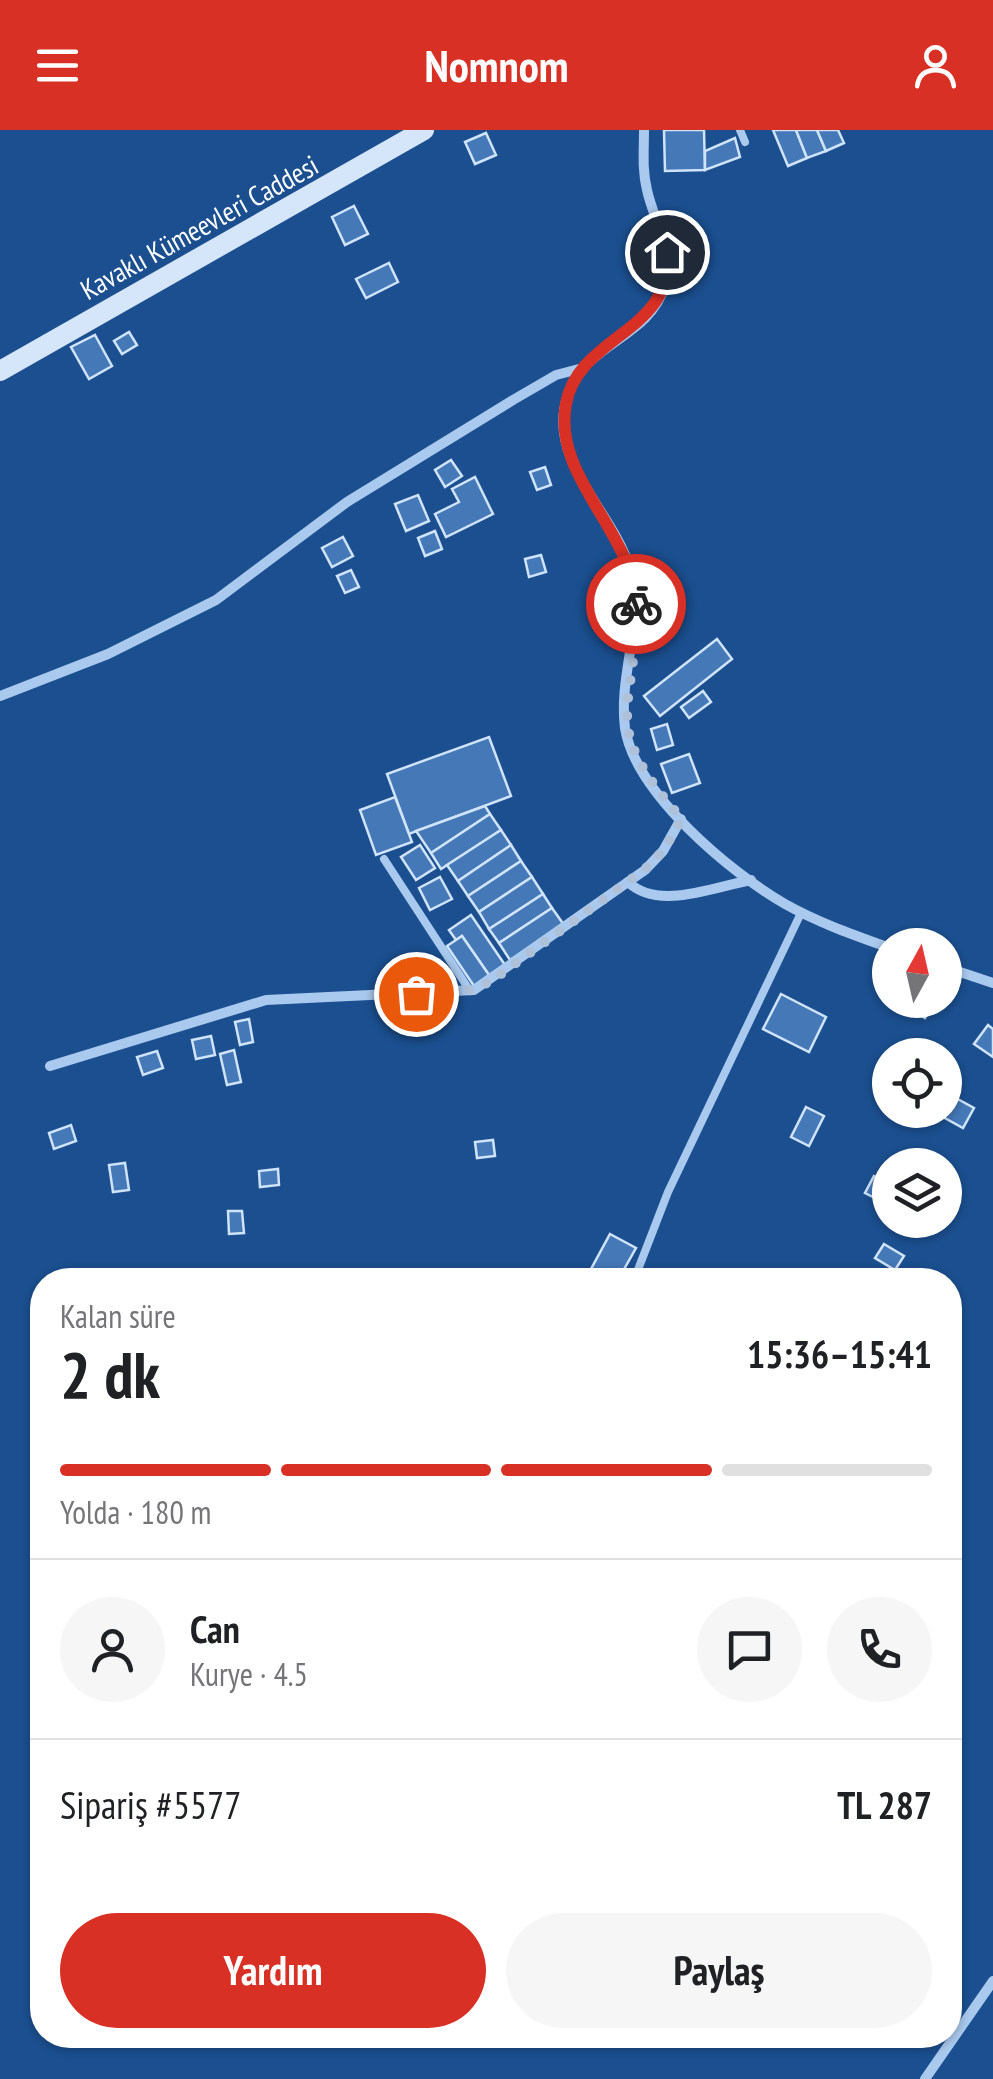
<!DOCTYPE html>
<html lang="tr">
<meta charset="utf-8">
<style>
body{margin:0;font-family:"PT Sans Narrow",sans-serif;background:#f6f6f6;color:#202124;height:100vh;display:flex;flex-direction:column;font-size:38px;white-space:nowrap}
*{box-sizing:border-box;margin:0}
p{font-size:32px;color:#757577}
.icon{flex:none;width:55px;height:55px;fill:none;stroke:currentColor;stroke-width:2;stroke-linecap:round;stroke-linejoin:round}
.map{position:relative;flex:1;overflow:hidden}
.side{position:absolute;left:30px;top:1138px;width:932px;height:780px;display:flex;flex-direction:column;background:#fff;border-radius:40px;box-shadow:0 2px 8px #0004}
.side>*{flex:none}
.needle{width:65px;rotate:8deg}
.tools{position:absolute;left:872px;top:798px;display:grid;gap:20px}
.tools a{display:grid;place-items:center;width:90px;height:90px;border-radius:50%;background:#fff;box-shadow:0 2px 8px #0004;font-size:50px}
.pin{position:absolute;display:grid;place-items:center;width:85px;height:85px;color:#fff;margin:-42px;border:5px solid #fff;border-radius:50%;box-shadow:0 2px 10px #0007}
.courier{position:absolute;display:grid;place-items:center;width:100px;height:100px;margin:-50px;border:8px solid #d93025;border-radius:50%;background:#fff;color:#222;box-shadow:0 2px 12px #0007}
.overview em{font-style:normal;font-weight:600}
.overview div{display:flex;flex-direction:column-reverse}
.overview{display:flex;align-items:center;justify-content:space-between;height:170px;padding:0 30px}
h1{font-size:65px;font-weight:600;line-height:75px}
.bar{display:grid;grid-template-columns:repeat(4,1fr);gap:15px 10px;align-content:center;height:120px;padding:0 30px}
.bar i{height:12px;border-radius:8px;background:#e0e0e0}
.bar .active{background:#d93025}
.bar p{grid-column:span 4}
.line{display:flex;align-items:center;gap:25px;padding:0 30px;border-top:2px solid #e0e0e0}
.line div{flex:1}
.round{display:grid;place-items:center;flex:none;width:105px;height:105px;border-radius:52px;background:#f6f6f6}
.cta{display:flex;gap:20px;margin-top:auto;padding:20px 30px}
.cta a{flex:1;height:115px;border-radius:60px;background:#d93025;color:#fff;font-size:40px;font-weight:600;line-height:115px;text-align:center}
.cta a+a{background:#f6f6f6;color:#202124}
header{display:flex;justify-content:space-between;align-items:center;height:130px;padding:0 30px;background:#d93025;color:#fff;font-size:45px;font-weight:600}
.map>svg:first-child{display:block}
</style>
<header><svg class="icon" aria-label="menu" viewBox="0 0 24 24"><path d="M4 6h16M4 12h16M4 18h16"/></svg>Nomnom<svg class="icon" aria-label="person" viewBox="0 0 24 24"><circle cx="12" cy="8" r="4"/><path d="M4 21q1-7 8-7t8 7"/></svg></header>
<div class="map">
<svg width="993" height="1949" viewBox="0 0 993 1949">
<rect width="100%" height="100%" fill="#1b4f8f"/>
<g fill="#4478b7" stroke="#cfe3fa" stroke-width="2.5">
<path d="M664,0h40l1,40 -40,1z"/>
<path d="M773,0h23l11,28 -19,8z"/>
<path d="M796,0h21l9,21 -19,7z"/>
<path d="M817,0h21l6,13 -18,8z"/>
<path d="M486,3l10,22 -21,9 -10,-22z"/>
<path d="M735,8l5,19 -35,13v-19z"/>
<path d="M354,76l14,28 -23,11 -13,-28z"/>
<path d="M389,133l9,19 -32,16 -10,-19z"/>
<path d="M129,202l8,13 -15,9 -8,-13z"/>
<path d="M95,205l17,31 -23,13 -18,-32z"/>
<path d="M451,330l11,16 -17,11 -10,-17z"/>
<path d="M545,337l6,18 -14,5 -7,-18z"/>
<path d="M475,347l18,37 -47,23 -11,-23 24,-12 -7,-13z"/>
<path d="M418,365l11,26 -23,10 -11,-27z"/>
<path d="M435,401l7,18 -17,7 -7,-18z"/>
<path d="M343,407l10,19 -21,11 -10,-19z"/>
<path d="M541,425l5,17 -17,5 -4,-18z"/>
<path d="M351,440l8,17 -14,6 -8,-17z"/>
<path d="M717,509l15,20 -72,57 -16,-20z"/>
<path d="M703,561l8,11 -22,16 -8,-11z"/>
<path d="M667,594l6,21 -16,5 -6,-21z"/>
<path d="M489,607l22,59 -102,38 -22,-60z"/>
<path d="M689,624l11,29 -28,10 -11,-29z"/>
<path d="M395,667l17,45 -36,13 -16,-45z"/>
<path d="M485,676l5,8 -59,39 -15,-22z"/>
<path d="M490,684l11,16 -60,39 -10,-16z"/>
<path d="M501,700l10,15 -53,36 -11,-16z"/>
<path d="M420,715l15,23 -19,12 -15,-23z"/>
<path d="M511,715l10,16 -53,35 -10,-15z"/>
<path d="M521,731l11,16 -53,35 -11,-16z"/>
<path d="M440,747l12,22 -22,11 -11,-22z"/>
<path d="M532,747l11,17 -54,35 -10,-17z"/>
<path d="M543,764l9,14 -53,35 -10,-14z"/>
<path d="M552,778l12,17 -54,35 -11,-17z"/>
<path d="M471,785l34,50 -16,10 -27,-39 -6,4 -7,-10z"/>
<path d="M462,806l27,39 -15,11 -27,-40z"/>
<path d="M781,864l45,23 -17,35 -46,-23z"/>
<path d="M914,870h22l-11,18 -16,-10z"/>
<path d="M249,889l4,23 -13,3 -5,-23z"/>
<path d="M988,895l5,4v28l-19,-13z"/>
<path d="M211,906l4,19 -19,4 -4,-19z"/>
<path d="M234,920l7,32 -14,3 -7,-31z"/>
<path d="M157,921l6,17 -20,7 -6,-18z"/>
<path d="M954,967l20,11 -11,20 -20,-11z"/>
<path d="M806,977l18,9 -15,30 -18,-9z"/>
<path d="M71,995l5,16 -22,8 -5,-16z"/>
<path d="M493,1010l2,16 -18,2 -2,-16z"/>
<path d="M125,1033l4,27 -16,2 -4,-27z"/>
<path d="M278,1039l1,16 -19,2 -1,-16z"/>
<path d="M874,1046l16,8 -7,18 -18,-9z"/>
<path d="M228,1081h14l2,22 -15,1z"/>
<path d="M610,1104l26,14 -18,32h-33z"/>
<path d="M884,1114l20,12 -9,14 -20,-12z"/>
</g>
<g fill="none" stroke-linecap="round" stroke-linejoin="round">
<g stroke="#a9c9ee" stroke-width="8">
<path d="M740,0l5,12"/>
<path d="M384,729l86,132"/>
<path d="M634,1150l34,-88 133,-279"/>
</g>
<g stroke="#a9c9ee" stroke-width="10">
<path d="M644,0c0,21 -2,40 3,60 7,32 28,62 18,95 -18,60 -91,56 -101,126 -8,58 51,105 66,158 15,54 -12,105 -5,159 10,65 106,145 160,176 34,19 69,31 105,44"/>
<path d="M0,566l108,-42 108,-54 131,-98 166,-102 43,-25 23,-6"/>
<path d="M628,752c30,29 86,5 123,-2"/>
<path d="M945,837l48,16"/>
<path d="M50,936l216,-66 208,-10 171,-120 18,-19 18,-32"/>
<path d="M925,1949l68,-98"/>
</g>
<path stroke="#d6e6fa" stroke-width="20" d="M0,241l424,-241"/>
</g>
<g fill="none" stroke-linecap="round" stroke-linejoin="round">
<path stroke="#afc1d8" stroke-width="10" stroke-dasharray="0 18" d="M416,864h42l32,-12 154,-112 19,-19 19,-32c-87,-99 -44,-105 -46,-215"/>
<path stroke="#d93025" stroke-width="12" d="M636,474c-3,-73 -84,-127 -70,-200 12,-69 110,-72 101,-152"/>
</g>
<g text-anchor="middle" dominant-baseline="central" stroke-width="8" stroke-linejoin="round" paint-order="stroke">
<g font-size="28" fill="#fff" stroke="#1b4f8f">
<text transform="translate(199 97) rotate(-29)">Kavaklı Kümeevleri Caddesi</text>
</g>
</g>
</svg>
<div class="tools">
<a><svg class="needle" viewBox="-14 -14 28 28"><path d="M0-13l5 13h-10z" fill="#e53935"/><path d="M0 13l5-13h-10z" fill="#757577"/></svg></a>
<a><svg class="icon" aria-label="locate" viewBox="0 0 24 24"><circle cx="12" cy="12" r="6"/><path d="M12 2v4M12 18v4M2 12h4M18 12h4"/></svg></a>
<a><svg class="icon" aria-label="layers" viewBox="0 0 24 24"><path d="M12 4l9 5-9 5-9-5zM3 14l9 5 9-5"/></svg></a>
</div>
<div class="pin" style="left:416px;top:864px;background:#ea580c"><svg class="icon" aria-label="bag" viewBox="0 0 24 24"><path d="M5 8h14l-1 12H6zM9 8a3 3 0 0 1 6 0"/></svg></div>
<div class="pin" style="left:667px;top:122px;background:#1f2937"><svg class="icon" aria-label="home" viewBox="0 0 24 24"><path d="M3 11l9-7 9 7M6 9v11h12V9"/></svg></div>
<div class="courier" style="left:636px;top:474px"><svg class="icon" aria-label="bike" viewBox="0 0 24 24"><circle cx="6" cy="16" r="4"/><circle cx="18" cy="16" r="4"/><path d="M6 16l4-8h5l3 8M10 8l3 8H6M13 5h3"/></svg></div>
<section class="side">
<div class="overview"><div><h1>2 dk</h1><p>Kalan süre</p></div><em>15:36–15:41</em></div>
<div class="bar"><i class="active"></i><i class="active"></i><i class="active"></i><i></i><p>Yolda · 180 m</p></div>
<div class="line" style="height:180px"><a class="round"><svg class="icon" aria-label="person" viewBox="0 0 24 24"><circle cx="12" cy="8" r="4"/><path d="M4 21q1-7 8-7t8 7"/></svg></a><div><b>Can</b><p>Kurye · 4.5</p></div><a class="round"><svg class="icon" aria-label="chat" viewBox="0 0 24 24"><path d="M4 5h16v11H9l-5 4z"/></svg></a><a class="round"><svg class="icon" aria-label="phone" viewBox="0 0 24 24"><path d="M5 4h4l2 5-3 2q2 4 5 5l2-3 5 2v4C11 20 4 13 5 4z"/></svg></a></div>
<div class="line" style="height:130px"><div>Sipariş #5577</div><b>TL 287</b></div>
<div class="cta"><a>Yardım</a><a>Paylaş</a></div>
</section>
</div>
